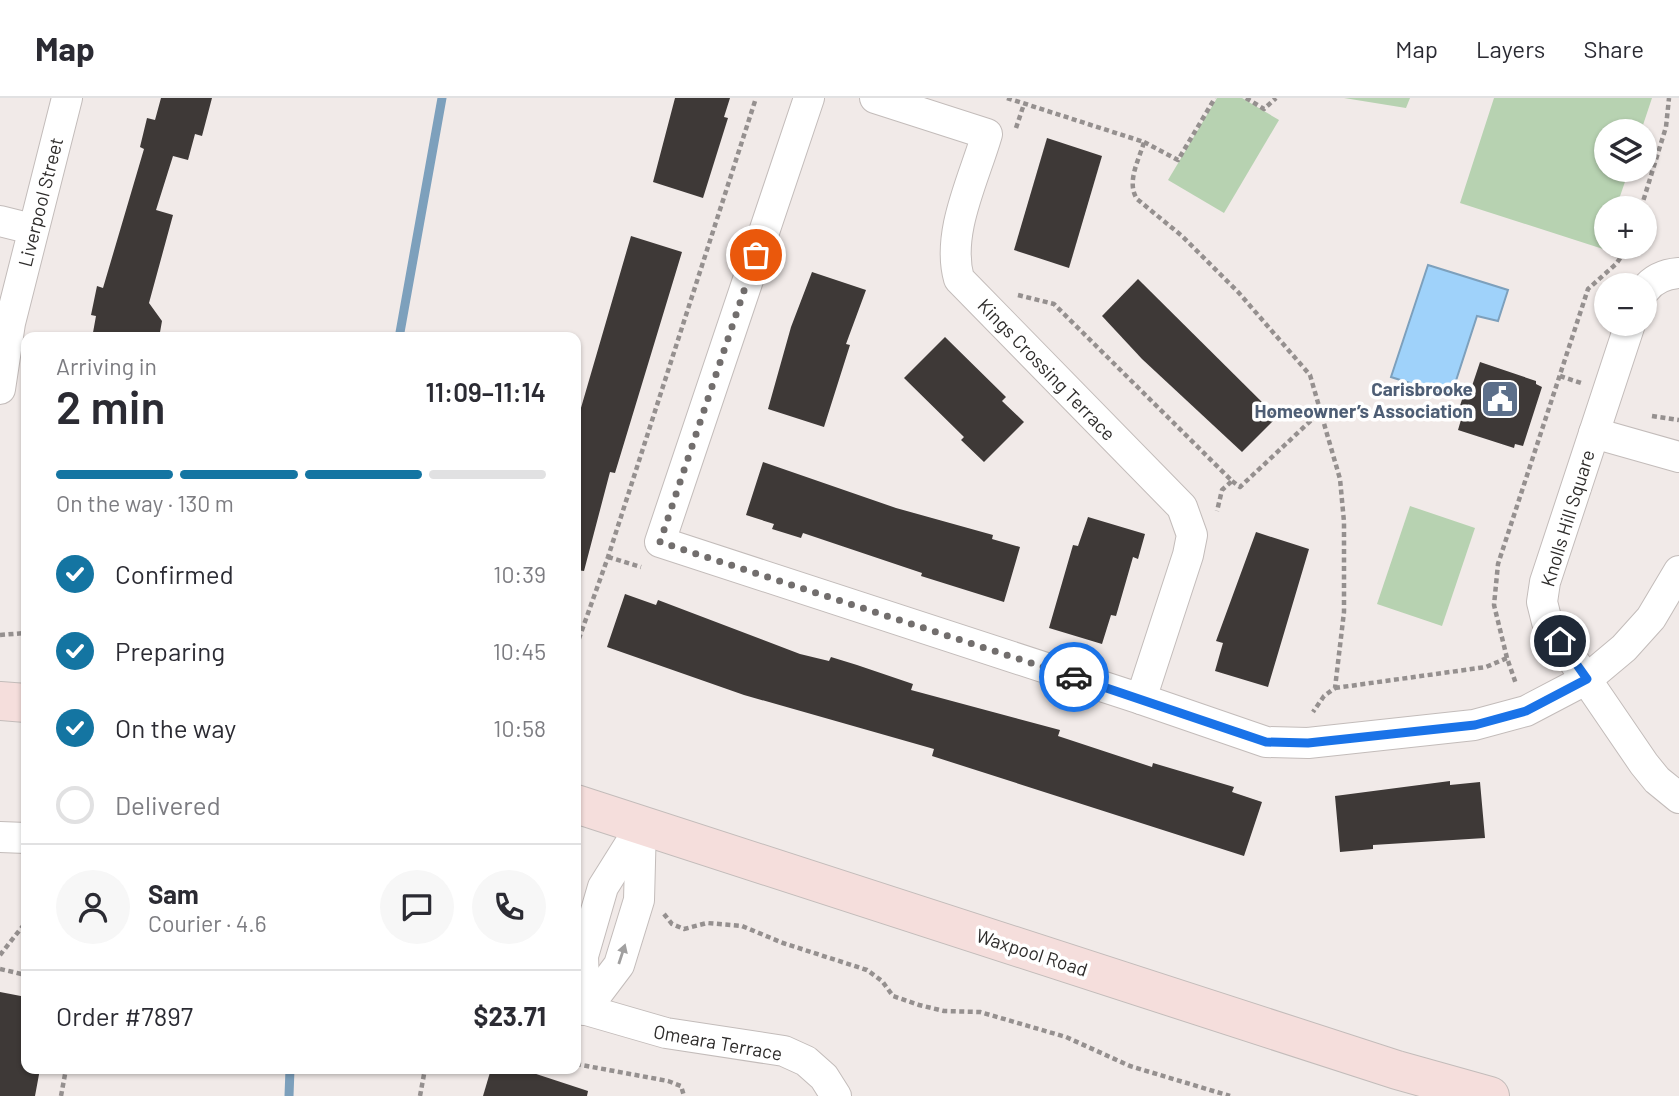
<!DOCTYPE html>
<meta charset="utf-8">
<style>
body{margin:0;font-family:Barlow,sans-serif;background:#f7f7f7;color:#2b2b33;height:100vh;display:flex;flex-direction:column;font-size:26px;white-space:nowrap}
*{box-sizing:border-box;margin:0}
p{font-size:23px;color:#7c7c81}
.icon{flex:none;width:38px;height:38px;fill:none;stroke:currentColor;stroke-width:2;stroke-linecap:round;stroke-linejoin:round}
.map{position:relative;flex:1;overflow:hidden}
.sheet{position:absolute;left:21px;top:234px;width:560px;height:742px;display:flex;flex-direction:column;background:#fff;border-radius:14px;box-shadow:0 2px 5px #0004}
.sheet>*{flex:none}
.fabs{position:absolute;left:1594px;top:21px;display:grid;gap:14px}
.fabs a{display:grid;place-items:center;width:63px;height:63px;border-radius:50%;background:#fff;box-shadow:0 2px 5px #0004;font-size:35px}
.pin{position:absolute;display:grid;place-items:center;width:60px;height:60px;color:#fff;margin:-30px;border:4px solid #fff;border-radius:50%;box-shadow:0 2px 7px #0007}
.courier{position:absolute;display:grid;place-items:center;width:70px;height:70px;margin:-35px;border:5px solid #1a73e8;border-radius:50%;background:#fff;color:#222;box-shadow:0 2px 9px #0007}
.head em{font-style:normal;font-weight:600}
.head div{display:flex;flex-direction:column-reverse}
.head{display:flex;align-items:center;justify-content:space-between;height:119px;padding:0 35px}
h1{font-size:46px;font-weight:600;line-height:52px}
.bar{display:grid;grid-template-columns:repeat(4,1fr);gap:10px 7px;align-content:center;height:84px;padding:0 35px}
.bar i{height:9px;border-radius:5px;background:#e1e1e2}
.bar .current{background:#1475a2}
.bar p{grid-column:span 4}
.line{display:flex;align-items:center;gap:18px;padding:0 35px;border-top:2px solid #e1e1e2}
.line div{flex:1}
.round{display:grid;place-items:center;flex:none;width:74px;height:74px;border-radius:37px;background:#f7f7f7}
ol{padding:0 35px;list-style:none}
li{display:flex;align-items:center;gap:21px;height:77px}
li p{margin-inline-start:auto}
li .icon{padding:7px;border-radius:50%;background:#1475a2;color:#fff;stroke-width:4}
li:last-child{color:#7c7c81}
li i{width:38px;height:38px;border:4px solid #e1e1e2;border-radius:50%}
header{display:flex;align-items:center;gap:42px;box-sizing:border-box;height:98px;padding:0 35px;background:#fff;border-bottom:2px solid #e1e1e2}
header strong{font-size:33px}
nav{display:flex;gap:38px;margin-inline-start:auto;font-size:24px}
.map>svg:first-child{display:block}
</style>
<header>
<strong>Map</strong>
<nav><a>Map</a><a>Layers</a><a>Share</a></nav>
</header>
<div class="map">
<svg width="1679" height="998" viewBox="0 0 1679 998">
<rect width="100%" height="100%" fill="#f1eae8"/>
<g fill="#b7d2b1">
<path d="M1217,0h25l37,22 -55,93 -56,-33z"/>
<path d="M1344,0h66l-4,10z"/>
<path d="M1494,0h158l-11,33h-35v39h23l-13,38h-10v29l-3,12 -143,-46z"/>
<path d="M1410,408l65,22 -33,98 -65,-22z"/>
</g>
<path fill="#9fd2fa" stroke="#7da0bc" stroke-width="2" d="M1428,167l80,25 -10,31 -21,-5 -26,80 -60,-19z"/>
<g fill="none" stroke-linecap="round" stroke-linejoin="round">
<g stroke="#7da0bc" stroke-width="9">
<path d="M399,240l43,-240"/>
<path d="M289,998l1,-27"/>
</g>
</g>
<g fill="#3e3937">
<path d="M161,0h51l-10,38 -7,-2 -7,26 -15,-4 -17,54 17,5 -24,88 13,18 -3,17h-67l4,-22 -5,-1 6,-29 6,2 41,-139 -4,-2 7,-29 8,2z"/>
<path d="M675,0h55l-6,19 4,1 -25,80 -50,-16z"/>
<path d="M1047,40l55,18 -33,112 -55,-18z"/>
<path d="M631,138l51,16 -67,221 -5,-1 -26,99 -8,-1v-145z"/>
<path d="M812,174l54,18 -20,54 4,1 -26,82 -56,-18 23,-82z"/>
<path d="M1138,181l139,138 -35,35 -100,-93 -40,-43z"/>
<path d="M945,239l61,60 -4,4 22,21 -40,40 -23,-22 3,-3 -60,-59z"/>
<path d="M1480,264l56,19v3l6,3 -19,59 -8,-2 -1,4 -56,-18 5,-17 -5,-1 9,-28 5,2z"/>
<path d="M763,364l133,46 97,27 -1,4 28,8 -16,55 -83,-26 1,-3 -119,-40 -2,5 -29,-9 2,-5 -28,-9z"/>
<path d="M1088,419l57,17 -7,25 -5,-2 -17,59 -5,-1 -9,29 -53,-16 24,-83 5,1z"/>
<path d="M1256,434l53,17 -41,138 -53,-16 8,-28 -7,-2z"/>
<path d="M625,496l31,11 2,-5 142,54 29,7 2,-4 26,8 56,19 -2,6 149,40 -2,6 94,31 1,-4 81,24 -2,5 30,10 -18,54 -312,-100 2,-7 -190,-54 -137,-48z"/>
<path d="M1450,683v4l30,-3 5,56 -112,7v4l-33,3 -5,-56z"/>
<path d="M0,894l26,5v72h14l-5,27h-35z"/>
<path d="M491,971h30l67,22 -1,5h-104z"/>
</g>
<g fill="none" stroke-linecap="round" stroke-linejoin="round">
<defs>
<g id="street">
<path d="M809,0l-149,444 481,157 47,-144 4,-20 -10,-28 -223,-228c-13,-46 15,-100 28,-145l-112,-36"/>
<path d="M0,123l32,8"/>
<path d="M1645,192c8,-11 21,-16 34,-17"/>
<path d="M1630,226l-85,258 -3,20 5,20 97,142 13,16 22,18"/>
<path d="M0,291l10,-66 57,-225"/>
<path d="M1594,335l85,24"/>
<path d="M1141,601l125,43 42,1 166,-18 52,-14 61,-32 37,-31 27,-30 28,-47"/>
<path d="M0,739l26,1"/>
<path d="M576,909l90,26 118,18 22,10 18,16 12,19"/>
<path d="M585,912l34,-45 20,-65 2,-75"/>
<path d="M585,912l-2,-54 20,-69 37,-59"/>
</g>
<g id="secondary">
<path d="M0,603l26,2"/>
<path d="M576,706l821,266 93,26"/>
</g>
</defs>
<use href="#street" stroke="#c3bcba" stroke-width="32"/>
<use href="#secondary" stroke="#c3bcba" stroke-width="40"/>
<g stroke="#95908f" stroke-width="4.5" stroke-dasharray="5 3.5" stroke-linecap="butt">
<path d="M1007,0l137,44c-5,18 -18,40 -7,57l45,37 57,57 71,82 30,104 4,43v90l-9,76 -11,8 -11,16"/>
<path d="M1246,0l18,11 12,-11"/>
<path d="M1016,30l8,-24"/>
<path d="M1144,44l34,18 37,-62"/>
<path d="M1641,110l25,-81 3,-29"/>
<path d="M1018,197l36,9 178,177 -10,9 -5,21"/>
<path d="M1560,278l21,7"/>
<path d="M1652,318l27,4"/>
<path d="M1232,383l8,6 80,-75"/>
<path d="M608,459l33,10"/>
<path d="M0,537l26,-2"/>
<path d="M576,549l32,-90 148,-459"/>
<path d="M1507,560l-13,-53 4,-41 90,-275 28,-25 12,-17"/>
<path d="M1335,590l151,-21 21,-9 9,26"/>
<path d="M664,816l8,10 12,5 23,-6 35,3 41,17 84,27 15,11 11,15 26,9 25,6 36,1 86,25 64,29 100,30"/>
<path d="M0,857l26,-33"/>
<path d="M0,871l26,6"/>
<path d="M576,966l92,17 13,5 3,10"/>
<path d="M61,998l5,-27"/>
<path d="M420,998l5,-27"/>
</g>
<use href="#street" stroke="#fff" stroke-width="30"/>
<use href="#secondary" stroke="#f5dedc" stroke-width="38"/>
</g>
<defs><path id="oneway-solid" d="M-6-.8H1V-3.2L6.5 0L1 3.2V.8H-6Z" transform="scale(1.75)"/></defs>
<use fill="#a1a0a0" href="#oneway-solid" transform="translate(622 856) rotate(-72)"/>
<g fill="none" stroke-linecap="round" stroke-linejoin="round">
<path stroke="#726e6d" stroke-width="7" stroke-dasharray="0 12.6" d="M756,157l-96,287 414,135"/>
<path stroke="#1a73e8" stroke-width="9" d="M1074,579l192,65 42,1 167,-18 51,-14 61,-32 -27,-38"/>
</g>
<defs>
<symbol id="civic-square" viewBox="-11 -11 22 22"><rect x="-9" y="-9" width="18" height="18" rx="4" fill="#5c6f8a" stroke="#fff"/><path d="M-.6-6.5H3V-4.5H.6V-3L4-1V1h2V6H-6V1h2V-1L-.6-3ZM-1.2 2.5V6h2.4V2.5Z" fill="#fff"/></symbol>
</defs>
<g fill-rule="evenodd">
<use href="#civic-square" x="1478" y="279" width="44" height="44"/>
</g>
<g text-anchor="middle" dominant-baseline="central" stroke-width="7" stroke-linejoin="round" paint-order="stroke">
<g font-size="19" fill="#2e2c2b" stroke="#fff">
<text transform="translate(40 104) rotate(-76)">Liverpool Street</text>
<text transform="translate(1047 271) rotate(46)">Kings Crossing Terrace</text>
<text transform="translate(1567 420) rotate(-73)">Knolls Hill Square</text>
<text transform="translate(1032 854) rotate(18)">Waxpool Road</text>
<text transform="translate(718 944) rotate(10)">Omeara Terrace</text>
</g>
<g font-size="19" font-weight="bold" fill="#4e5e75" stroke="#fff" text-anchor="end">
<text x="1473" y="290">Carisbrooke<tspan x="1473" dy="22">Homeowner’s Association</tspan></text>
</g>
</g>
</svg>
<div class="fabs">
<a><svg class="icon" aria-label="layers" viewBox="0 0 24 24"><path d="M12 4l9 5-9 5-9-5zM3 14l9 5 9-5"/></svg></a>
<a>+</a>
<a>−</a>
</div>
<div class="pin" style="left:756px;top:157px;background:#ea580c"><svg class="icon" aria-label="bag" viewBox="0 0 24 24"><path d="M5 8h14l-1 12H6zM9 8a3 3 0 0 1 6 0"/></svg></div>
<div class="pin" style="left:1560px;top:543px;background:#1f2937"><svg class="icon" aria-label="home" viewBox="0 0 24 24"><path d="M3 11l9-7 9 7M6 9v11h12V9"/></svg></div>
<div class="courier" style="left:1074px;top:579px"><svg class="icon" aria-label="car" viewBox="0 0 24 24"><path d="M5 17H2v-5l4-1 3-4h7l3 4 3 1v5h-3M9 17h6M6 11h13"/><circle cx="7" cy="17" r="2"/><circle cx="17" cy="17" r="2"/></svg></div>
<section class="sheet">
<div class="head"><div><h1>2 min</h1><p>Arriving in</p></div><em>11:09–11:14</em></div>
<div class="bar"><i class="current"></i><i class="current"></i><i class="current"></i><i></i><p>On the way · 130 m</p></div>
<ol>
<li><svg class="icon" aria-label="check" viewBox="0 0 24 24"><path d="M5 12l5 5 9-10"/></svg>Confirmed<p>10:39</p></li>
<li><svg class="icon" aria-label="check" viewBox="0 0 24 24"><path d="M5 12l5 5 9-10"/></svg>Preparing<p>10:45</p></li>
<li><svg class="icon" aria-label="check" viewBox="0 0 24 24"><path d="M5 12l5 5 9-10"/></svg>On the way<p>10:58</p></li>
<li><i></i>Delivered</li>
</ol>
<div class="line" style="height:126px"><a class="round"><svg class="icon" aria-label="person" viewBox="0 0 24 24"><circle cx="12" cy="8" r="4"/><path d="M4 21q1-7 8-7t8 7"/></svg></a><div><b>Sam</b><p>Courier · 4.6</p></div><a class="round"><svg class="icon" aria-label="chat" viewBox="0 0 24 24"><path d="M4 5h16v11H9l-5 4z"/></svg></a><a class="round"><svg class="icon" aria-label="phone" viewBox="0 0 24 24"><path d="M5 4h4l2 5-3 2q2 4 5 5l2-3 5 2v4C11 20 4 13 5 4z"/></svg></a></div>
<div class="line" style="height:91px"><div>Order #7897</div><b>$23.71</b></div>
</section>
</div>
